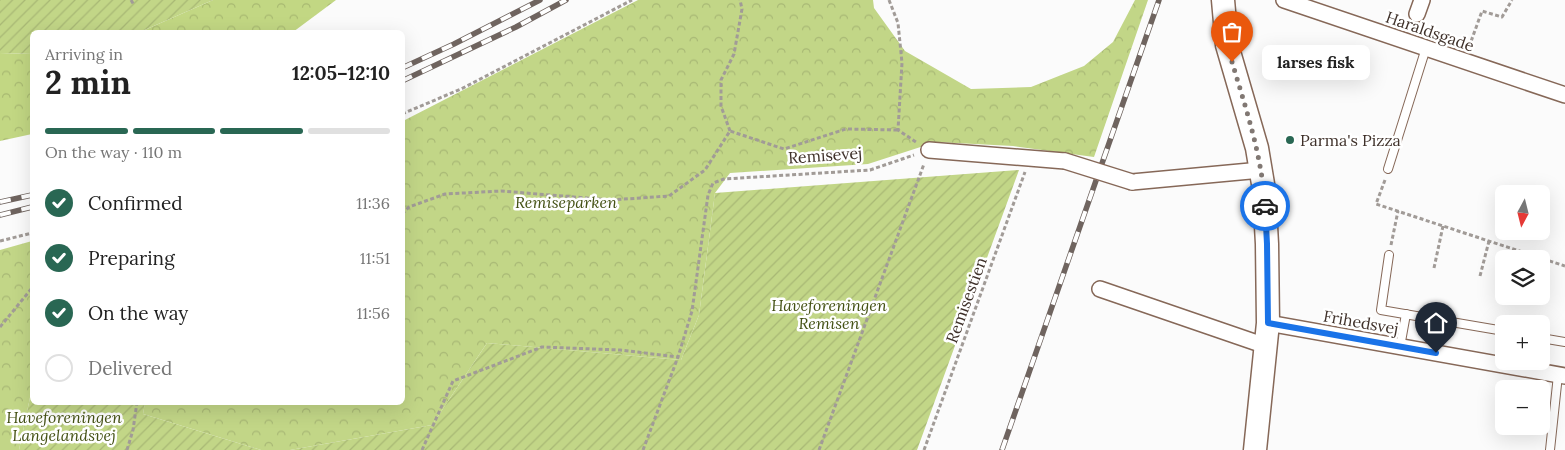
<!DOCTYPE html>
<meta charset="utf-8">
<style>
body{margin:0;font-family:Lora,serif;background:#f6f6f6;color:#222;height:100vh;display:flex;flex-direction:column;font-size:19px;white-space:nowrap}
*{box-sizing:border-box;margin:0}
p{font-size:16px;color:#767676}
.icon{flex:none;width:28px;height:28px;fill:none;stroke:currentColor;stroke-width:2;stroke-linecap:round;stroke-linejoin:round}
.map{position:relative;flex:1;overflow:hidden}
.panel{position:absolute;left:30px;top:30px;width:375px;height:375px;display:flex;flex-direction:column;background:#fff;border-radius:8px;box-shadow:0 5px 20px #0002}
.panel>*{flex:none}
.needle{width:32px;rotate:187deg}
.buttons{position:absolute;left:1495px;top:185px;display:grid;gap:10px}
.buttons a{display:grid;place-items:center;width:55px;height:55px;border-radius:8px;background:#fff;box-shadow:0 5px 20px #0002;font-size:25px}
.pin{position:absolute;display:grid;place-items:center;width:42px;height:42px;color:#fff;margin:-51px -21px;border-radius:50% 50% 50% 0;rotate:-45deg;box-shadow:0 0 5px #0007}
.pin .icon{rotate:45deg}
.courier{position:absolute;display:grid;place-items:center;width:50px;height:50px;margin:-25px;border:4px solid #1a73e8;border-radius:50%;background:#fff;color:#222;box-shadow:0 1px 6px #0007}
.bubble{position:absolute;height:35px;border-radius:8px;background:#fff;box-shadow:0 5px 20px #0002;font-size:16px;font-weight:700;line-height:35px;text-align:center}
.overview em{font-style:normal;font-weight:700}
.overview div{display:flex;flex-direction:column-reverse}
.overview{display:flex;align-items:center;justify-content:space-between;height:85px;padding:0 15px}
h1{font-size:32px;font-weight:700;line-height:38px}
.bar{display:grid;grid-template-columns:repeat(4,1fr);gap:8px 5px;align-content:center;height:60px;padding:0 15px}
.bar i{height:6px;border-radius:4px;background:#e0e0e0}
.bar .current{background:#296753}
.bar p{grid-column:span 4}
ol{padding:0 15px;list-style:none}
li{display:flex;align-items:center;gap:15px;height:55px}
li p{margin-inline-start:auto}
li .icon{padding:5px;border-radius:50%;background:#296753;color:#fff;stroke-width:4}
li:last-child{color:#767676}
li i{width:28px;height:28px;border:2px solid #e0e0e0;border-radius:50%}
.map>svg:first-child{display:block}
</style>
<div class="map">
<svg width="1565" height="450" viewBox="0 0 1565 450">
<defs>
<pattern id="forest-crowns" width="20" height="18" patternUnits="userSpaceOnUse" patternTransform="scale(1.25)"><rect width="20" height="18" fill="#c2d783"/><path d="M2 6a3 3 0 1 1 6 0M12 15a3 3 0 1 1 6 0" fill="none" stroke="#a8b971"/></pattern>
<pattern id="park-crowns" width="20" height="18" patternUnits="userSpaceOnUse" patternTransform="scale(1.25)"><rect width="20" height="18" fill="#c2d687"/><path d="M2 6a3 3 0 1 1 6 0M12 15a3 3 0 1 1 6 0" fill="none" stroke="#a8b875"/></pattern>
<pattern id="garden-furrows" width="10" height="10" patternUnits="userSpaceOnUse" patternTransform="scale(1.25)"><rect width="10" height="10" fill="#c2d687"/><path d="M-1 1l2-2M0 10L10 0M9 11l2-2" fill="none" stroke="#a8b875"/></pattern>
</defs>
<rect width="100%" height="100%" fill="#fbfbfb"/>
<g fill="url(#forest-crowns)">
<path d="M213,0h123l-43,32h-153z"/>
<path d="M0,53l32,1v80l-32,7z"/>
</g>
<g fill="url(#park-crowns)">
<path d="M638,0h235l1,8 31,43 66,38 60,-2 53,-21 29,-24 22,-42h13l-54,157 -81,-11 -77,-4 -68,22 -138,9 -15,20 -16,122 -18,45 -194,-17 -55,82 -142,25h-29l-118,-36 2,-12h257l1,-281z"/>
<path d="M32,241v147l-13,62h-19v-200z"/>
</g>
<g fill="url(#garden-furrows)">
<path d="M0,0h213l-73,32h-108v22l-32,-1z"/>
<path d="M1019,170l-102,280h-627l142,-25 55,-82 194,17 18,-45 16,-122z"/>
<path d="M32,388v14l113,1 -2,11 118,36h-242z"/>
</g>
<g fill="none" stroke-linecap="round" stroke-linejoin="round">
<defs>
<g id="lane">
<path d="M1388,169l38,-121"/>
<path d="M1389,255l-8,55 123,21"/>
<path d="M1541,338l24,4"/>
<path d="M1400,347l6,-33"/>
<path d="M1550,450l8,-75"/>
</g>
<g id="street">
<path d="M1284,0l281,95"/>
<path d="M1417,14l5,-14"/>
<path d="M929,150l136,11"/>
<path d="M1132,182l129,-12"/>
<path d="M1100,289l166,57"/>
<path d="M1268,323l297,53"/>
</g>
<path id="secondary" d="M1223,0l4,45 30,103 7,42 3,54 1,79 -13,127"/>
</defs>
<use href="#lane" stroke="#866858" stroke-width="10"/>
<use href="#street" stroke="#866858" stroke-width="18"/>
<use href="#secondary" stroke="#866858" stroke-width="25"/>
<g stroke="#a19b97" stroke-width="3" stroke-dasharray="4 2.5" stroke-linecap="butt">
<path d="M131,0l3,5"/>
<path d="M889,0l9,23 4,40 -4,67 18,12"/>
<path d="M1469,47l13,-36 20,6 10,-17"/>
<path d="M402,114l59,-25 171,-89"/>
<path d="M730,131l-9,-25v-26l13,-26 8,-45 -2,-9"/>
<path d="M1385,180l-9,24 189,62"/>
<path d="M402,214l7,-7 36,-13 56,-3 110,9 58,-4 36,-26 25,-39 54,18 62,-20 52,1"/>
<path d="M0,241l32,-8"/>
<path d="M1391,245l7,-34"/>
<path d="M1434,268l9,-42"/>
<path d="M1480,276l9,-35"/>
<path d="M0,327l32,-39"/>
<path d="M127,450l6,-20 4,-28"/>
<path d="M422,450l31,-69 89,-34 78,3 58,7 14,-46 16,-116 5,-12 11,-4 146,-9 44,-15"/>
<path d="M643,450l35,-93"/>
<path d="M819,450l105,-286"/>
<path d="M924,450l101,-278"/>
</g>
<use href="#lane" stroke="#fff" stroke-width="8"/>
<use href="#street" stroke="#fff" stroke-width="15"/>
<use href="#secondary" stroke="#fff" stroke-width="22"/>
<defs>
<g id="rail">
<path d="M402,68l52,-24 86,-44"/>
<path d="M402,81l114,-54 50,-27"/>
<path d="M0,202l32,-7"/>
<path d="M0,215l32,-8"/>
<path d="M1002,450l157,-450"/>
</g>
</defs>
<use href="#rail" stroke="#6f645f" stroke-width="5.5"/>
<use href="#rail" stroke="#fff" stroke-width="4" stroke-dasharray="11" stroke-linecap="butt"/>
<defs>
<path id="street-bridge" d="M1065,161l67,21"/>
</defs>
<use href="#street-bridge" stroke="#866858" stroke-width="18" stroke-linecap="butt"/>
<use href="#street-bridge" stroke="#fff" stroke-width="15"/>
</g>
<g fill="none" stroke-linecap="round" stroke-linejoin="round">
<path stroke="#817873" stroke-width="5" stroke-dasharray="0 9" d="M1232,62c14,47 30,94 33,144"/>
<path stroke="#1a73e8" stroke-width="6" d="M1265,206l2,38 1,79 168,30"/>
</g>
<circle fill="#296753" stroke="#fff" stroke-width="2" cx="1290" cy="140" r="5"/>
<g text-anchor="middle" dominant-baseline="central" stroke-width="5" stroke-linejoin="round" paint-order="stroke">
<g font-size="16" fill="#3f312a" stroke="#fff">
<text transform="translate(1430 31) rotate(19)">Haraldsgade</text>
<text transform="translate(825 155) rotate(-4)">Remisevej</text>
<text transform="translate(966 300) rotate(-70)">Remisestien</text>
<text transform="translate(1361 322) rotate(10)">Frihedsvej</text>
</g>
<g font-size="16" fill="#3f312a" stroke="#fff" text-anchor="start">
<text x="1300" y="140">Parma's Pizza</text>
</g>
<g font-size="16" font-style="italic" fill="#445114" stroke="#fff">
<text x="566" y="202">Remiseparken</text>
<text x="829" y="305">Haveforeningen<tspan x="829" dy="18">Remisen</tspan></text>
<text x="64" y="417">Haveforeningen<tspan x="64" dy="18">Langelandsvej</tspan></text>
</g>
</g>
</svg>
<div class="buttons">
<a><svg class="needle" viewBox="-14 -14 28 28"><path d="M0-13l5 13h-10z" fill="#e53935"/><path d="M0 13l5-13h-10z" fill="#767676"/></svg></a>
<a><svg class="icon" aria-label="layers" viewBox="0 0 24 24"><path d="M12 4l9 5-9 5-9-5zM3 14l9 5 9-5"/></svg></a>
<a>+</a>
<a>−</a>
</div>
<div class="pin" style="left:1232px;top:62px;background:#ea580c"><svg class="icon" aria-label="bag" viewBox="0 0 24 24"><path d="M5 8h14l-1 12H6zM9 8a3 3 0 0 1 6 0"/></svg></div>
<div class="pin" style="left:1436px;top:353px;background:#1f2937"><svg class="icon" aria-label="home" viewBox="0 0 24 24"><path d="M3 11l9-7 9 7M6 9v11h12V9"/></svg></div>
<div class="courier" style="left:1265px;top:206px"><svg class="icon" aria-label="car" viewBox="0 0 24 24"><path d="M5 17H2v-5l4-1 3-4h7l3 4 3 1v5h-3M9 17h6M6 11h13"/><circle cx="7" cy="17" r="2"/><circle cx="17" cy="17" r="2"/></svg></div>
<div class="bubble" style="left:1262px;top:45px;width:108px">larses fisk</div>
<section class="panel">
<div class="overview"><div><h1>2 min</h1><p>Arriving in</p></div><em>12:05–12:10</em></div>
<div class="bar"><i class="current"></i><i class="current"></i><i class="current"></i><i></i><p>On the way · 110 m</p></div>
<ol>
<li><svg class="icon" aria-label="check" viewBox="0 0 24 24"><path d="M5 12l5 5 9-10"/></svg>Confirmed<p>11:36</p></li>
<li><svg class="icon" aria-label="check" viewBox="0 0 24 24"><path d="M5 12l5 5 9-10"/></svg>Preparing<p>11:51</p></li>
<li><svg class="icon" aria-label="check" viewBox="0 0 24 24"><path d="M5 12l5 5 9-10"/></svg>On the way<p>11:56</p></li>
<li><i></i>Delivered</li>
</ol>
</section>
</div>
